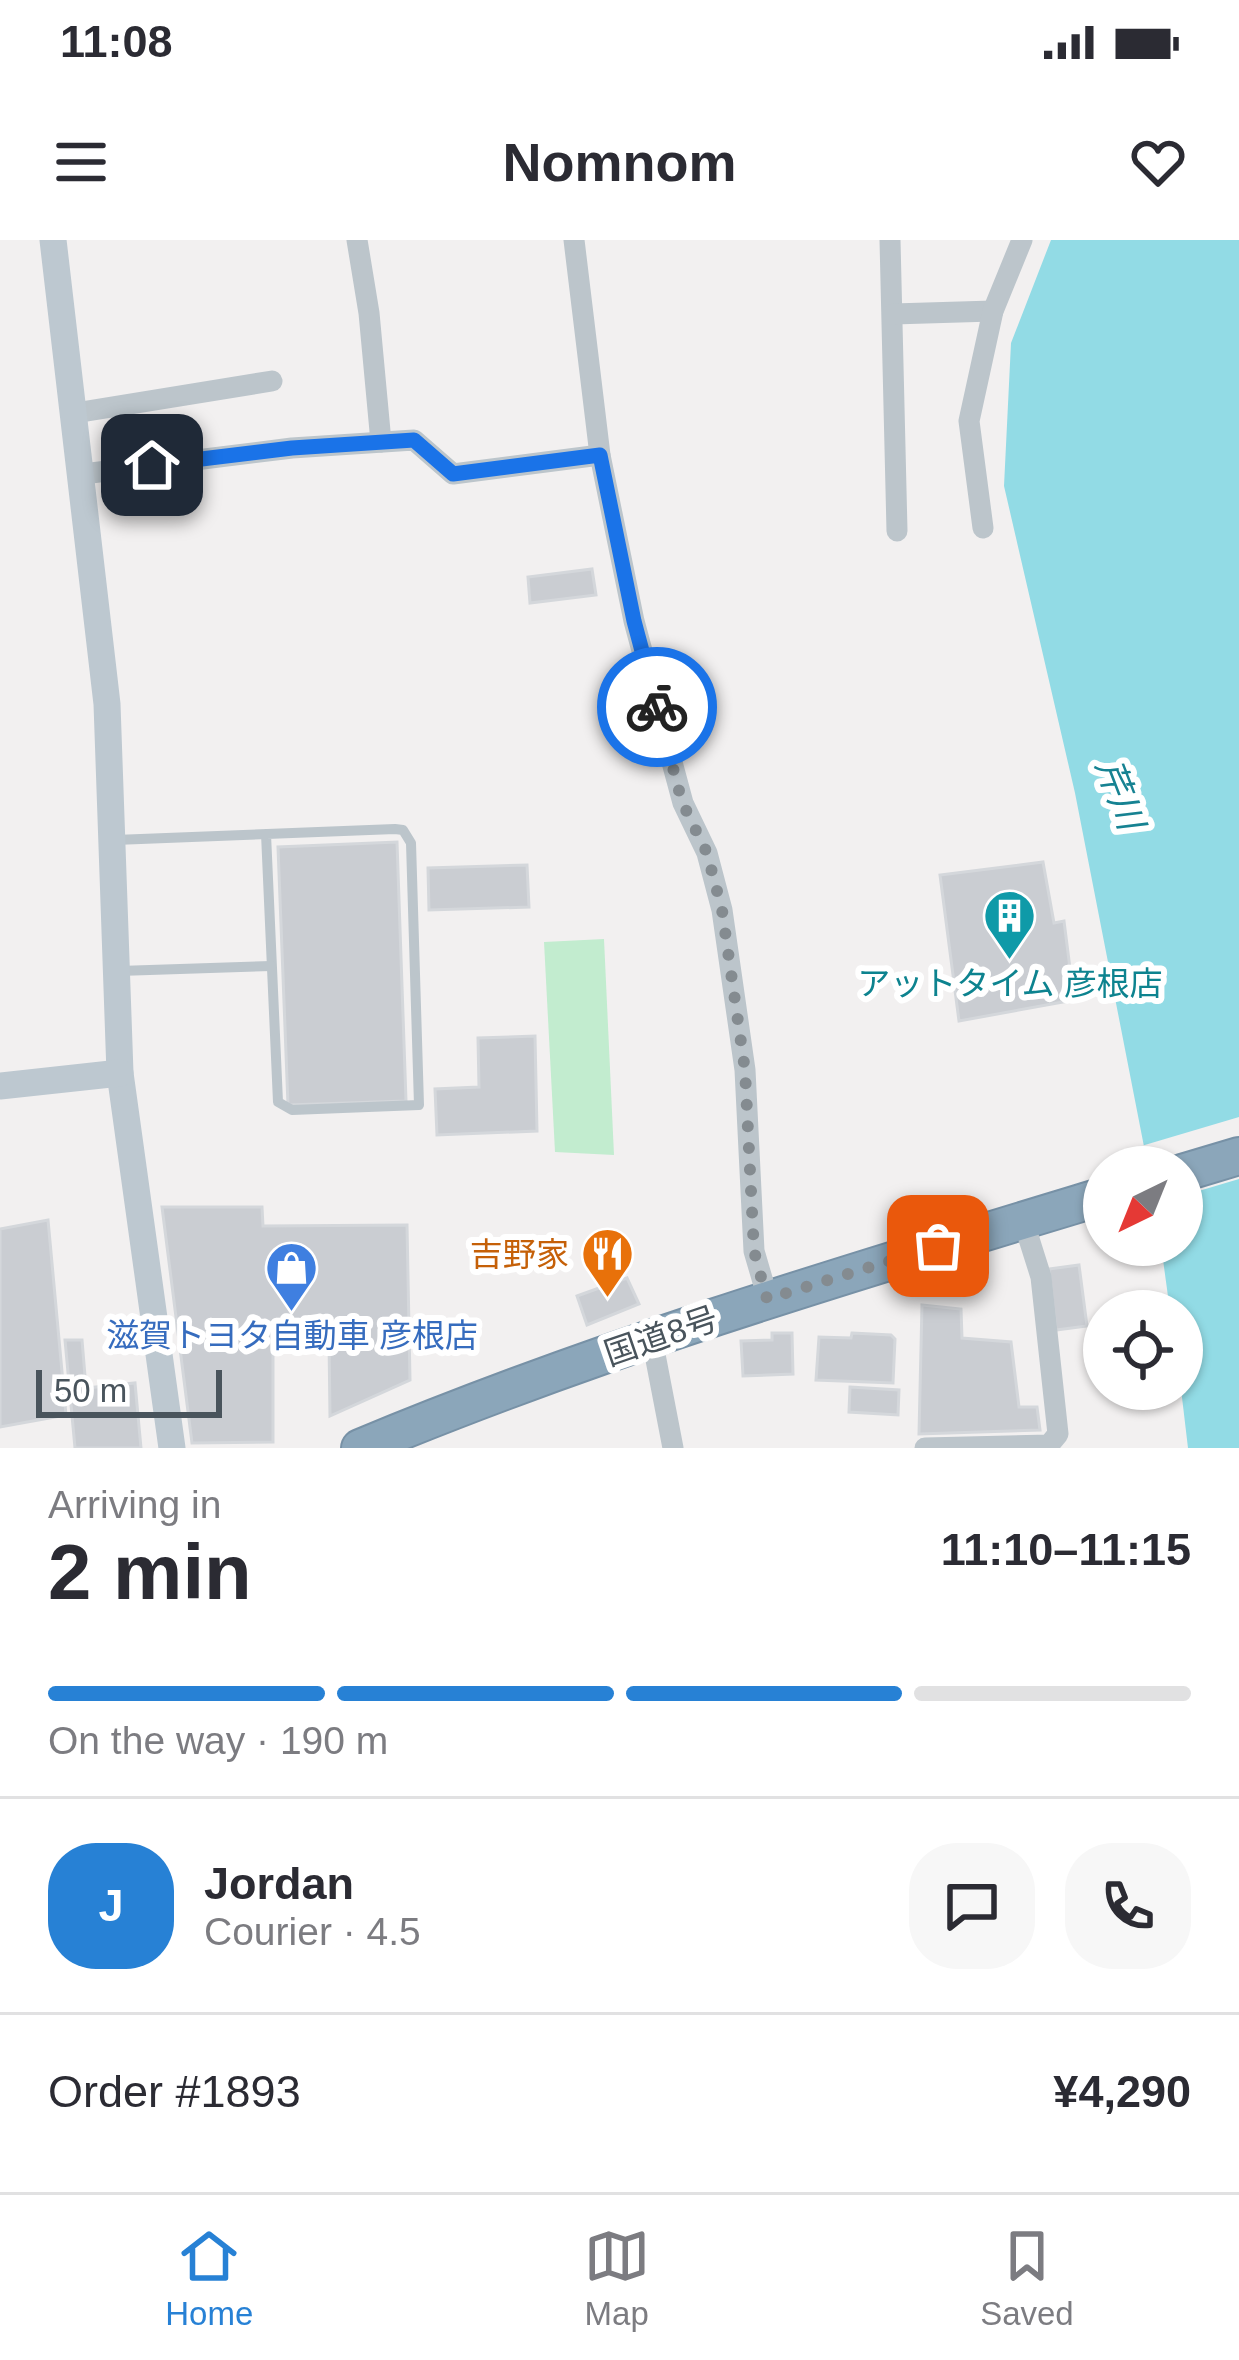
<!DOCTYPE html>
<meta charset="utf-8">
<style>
body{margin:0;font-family:Arial,"Noto Sans JP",sans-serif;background:#f7f7f7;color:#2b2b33;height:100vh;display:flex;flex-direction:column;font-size:45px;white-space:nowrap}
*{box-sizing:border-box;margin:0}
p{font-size:39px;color:#7c7c81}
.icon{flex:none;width:66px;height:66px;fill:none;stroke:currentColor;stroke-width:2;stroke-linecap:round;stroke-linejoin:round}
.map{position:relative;height:1208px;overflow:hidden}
.side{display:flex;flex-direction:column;background:#fff;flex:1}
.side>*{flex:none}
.needle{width:78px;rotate:223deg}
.fabs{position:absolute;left:1083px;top:906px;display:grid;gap:24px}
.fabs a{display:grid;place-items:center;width:120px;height:120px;border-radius:50%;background:#fff;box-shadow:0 3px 9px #0004;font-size:60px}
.scale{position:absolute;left:36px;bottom:30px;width:186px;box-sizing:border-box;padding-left:12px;border:6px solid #49545c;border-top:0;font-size:33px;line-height:42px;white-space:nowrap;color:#49545c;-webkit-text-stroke:9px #fff;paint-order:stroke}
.pin{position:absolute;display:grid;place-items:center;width:102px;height:102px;color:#fff;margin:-51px;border-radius:24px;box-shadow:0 6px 18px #0006}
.courier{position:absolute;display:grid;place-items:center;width:120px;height:120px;margin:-60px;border:9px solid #1a73e8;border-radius:50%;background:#fff;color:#222;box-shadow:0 3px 15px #0007}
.summary em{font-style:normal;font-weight:800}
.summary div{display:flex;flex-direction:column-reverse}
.summary{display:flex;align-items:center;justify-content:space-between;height:204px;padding:0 48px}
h1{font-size:78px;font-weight:800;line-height:90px}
.bar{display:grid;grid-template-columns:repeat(4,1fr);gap:18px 12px;align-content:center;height:144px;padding:0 48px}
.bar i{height:15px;border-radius:9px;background:#e1e1e2}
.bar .active{background:#2781d5}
.bar p{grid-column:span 4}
.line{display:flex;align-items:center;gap:30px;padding:0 48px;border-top:3px solid #e1e1e2}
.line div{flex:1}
.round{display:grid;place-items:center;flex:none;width:126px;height:126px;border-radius:48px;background:#f7f7f7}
.status{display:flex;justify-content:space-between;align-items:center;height:84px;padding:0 60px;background:#fff;direction:ltr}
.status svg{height:33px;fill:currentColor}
header{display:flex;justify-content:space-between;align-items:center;height:156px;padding:0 48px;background:#fff;font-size:54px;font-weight:800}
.menu{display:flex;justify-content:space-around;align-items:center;height:168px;border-top:3px solid #e1e1e2;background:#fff;font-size:33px;color:#7c7c81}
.menu a{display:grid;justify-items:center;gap:6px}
.menu .active{color:#2781d5}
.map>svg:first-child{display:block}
</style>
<div class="status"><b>11:08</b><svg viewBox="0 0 49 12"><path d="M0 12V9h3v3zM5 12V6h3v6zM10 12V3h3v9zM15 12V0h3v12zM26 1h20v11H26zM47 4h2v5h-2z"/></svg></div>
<header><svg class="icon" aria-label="menu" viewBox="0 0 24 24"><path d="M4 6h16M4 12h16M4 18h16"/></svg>Nomnom<svg class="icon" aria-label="heart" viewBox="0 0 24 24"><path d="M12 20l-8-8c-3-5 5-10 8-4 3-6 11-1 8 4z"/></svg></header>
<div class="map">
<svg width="1239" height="1208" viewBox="0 0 1239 1208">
<rect width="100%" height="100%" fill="#f2f0f0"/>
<path fill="#c2eccf" d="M604,699l10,216 -59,-3 -11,-210z"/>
<path fill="#92dbe5" d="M1051,0h188v1208h-51l-7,-59 1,-78h-12l-9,-66h21v-78h-34l-73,-374 -71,-307 7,-143z"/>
<path fill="#f2f0f0" d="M1239,877v62l-57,17v-29h-40l-4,-20z"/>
<g fill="#cacdd2" stroke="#d4d7db" stroke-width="3">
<path d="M592,329l4,26 -66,8 -2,-26z"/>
<path d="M397,602l9,259 -118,4 -10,-258z"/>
<path d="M1043,622l11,61 10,-2 10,79 -115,21 -19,-146z"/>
<path d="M527,625l2,42 -100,3 -1,-42z"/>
<path d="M535,796l2,95 -100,4 -2,-46 44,-2 -1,-49z"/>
<path d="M162,967h100l1,19 144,-1 3,155 -80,36 -1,-76 -56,-1v103l-81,1z"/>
<path d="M48,980l18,195 -66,12v-198z"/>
<path d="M1079,1025l8,61 -31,4 -7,-61z"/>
<path d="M627,1038l12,26 -52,21 -10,-29z"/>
<path d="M922,1065l39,4 1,29 49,4 8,65h18l3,23 -121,4z"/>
<path d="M772,1093h20l1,41 -50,2 -2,-35 31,-1z"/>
<path d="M852,1093l39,2 4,4 -2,44 -77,-3 3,-43 32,1z"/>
<path d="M65,1100h17l4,48 49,-5 6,65h-66z"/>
<path d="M850,1147l49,3 -1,25 -49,-3z"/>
</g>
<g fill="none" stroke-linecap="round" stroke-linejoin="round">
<defs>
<g id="highway">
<path d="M1182,933l57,-17"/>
<path d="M360,1208c242,-101 493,-176 744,-252"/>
</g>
</defs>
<use href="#highway" stroke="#7791a6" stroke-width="40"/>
<g stroke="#bcc5cb" stroke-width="10">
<path d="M115,600l280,-11 8,1 8,13 8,262 -127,5 -14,-8 -12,-268"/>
<path d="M119,731l152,-5"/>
</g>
<g stroke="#bcc5cb" stroke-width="21">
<path d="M357,0l12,73 12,129"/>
<path d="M574,0l26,215 34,166 49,182 24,50 15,57 23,160 9,181 14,48"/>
<path d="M890,0l7,291"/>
<path d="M893,74l100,-3"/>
<path d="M75,173l197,-32"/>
<path d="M83,234l209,-26 122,-8 39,34 147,-19"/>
<path d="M983,288l-14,-107 24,-110 29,-71"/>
<path d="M652,1099l21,109"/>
<path d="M925,1208l124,-3 9,-11 -17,-157 -18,-57"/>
</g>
<g stroke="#bdc8d0" stroke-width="27">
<path d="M53,0l54,464 13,369 52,375"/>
<path d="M0,846l120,-13"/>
</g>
<use href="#highway" stroke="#8ba6ba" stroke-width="36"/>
</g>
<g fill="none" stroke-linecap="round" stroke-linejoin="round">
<path stroke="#848b90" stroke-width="12" stroke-dasharray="0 21.6" d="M657,467l25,95 25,51 15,57 23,160 9,181 13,48 171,-53"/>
<path stroke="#1a73e8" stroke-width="15" d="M152,225l140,-17 122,-8 39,34 147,-19 34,166 23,86"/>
</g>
<defs>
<symbol id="building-pin" viewBox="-11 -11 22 30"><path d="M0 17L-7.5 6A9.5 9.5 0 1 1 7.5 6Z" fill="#0f9aa8" stroke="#fff"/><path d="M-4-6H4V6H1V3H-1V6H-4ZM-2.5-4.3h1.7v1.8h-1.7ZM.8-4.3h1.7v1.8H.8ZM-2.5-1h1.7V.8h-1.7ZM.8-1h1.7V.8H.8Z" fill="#fff"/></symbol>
<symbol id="restaurant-pin" viewBox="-11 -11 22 30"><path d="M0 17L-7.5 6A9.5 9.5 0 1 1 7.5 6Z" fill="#e8710a" stroke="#fff"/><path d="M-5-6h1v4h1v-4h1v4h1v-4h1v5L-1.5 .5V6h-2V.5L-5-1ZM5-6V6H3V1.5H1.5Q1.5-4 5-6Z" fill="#fff"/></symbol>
<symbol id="shop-pin" viewBox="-11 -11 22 30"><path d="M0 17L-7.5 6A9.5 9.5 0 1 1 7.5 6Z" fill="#3f7fe0" stroke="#fff"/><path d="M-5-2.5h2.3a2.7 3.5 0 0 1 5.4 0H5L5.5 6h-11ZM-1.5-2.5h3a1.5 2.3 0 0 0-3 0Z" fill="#fff"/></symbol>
</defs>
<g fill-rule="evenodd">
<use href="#building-pin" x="980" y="646" width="59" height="81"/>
<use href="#restaurant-pin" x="578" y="984" width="59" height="81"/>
<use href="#shop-pin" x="262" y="998" width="59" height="81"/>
</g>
<g text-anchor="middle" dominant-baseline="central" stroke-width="12" stroke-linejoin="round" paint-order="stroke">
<g font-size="33" fill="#0d838f" stroke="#fff">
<text x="1010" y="743">アットタイム 彦根店</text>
</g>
<g font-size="33" fill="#c56008" stroke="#fff" text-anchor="end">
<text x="569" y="1014">吉野家</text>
</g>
<g font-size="33" fill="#366cbe" stroke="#fff">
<text x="292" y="1095">滋賀トヨタ自動車 彦根店</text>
</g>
<g font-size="33" fill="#49545c" stroke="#fff">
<text transform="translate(661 1096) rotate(-19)">国道8号</text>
</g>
<g font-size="36" font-style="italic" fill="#168292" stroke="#fff">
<text transform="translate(1120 554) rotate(69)">芹川</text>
</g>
</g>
</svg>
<div class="fabs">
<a><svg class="needle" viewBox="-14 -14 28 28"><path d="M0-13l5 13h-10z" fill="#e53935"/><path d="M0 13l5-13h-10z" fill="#7c7c81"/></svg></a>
<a><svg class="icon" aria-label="locate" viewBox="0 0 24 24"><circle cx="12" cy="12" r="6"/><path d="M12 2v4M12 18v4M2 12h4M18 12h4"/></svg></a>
</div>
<div class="scale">50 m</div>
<div class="pin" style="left:938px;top:1006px;background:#ea580c"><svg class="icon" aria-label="bag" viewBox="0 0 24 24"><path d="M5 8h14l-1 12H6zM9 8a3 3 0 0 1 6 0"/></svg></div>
<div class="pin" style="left:152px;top:225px;background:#1f2937"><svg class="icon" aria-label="home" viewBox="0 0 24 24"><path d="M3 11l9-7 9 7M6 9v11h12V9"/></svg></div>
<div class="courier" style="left:657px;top:467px"><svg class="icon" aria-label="bike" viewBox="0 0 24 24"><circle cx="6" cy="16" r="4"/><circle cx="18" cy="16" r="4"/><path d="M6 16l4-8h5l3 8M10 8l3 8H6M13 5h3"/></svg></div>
</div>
<section class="side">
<div class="summary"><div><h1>2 min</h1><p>Arriving in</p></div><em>11:10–11:15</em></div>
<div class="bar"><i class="active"></i><i class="active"></i><i class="active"></i><i></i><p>On the way · 190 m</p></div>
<div class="line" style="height:216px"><b class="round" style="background:#2781d5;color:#fff">J</b><div><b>Jordan</b><p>Courier · 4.5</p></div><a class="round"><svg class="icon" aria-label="chat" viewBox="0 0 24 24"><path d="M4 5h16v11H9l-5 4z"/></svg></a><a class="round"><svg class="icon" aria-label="phone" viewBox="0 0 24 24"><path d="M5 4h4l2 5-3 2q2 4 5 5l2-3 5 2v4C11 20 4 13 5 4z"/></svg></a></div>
<div class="line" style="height:156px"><div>Order #1893</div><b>¥4,290</b></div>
</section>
<nav class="menu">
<a class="active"><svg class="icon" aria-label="home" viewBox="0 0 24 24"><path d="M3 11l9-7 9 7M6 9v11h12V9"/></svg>Home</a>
<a><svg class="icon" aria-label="map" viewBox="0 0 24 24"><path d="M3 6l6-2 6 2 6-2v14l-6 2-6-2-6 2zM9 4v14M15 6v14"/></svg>Map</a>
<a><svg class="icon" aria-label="saved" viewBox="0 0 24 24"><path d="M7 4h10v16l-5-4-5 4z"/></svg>Saved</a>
</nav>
